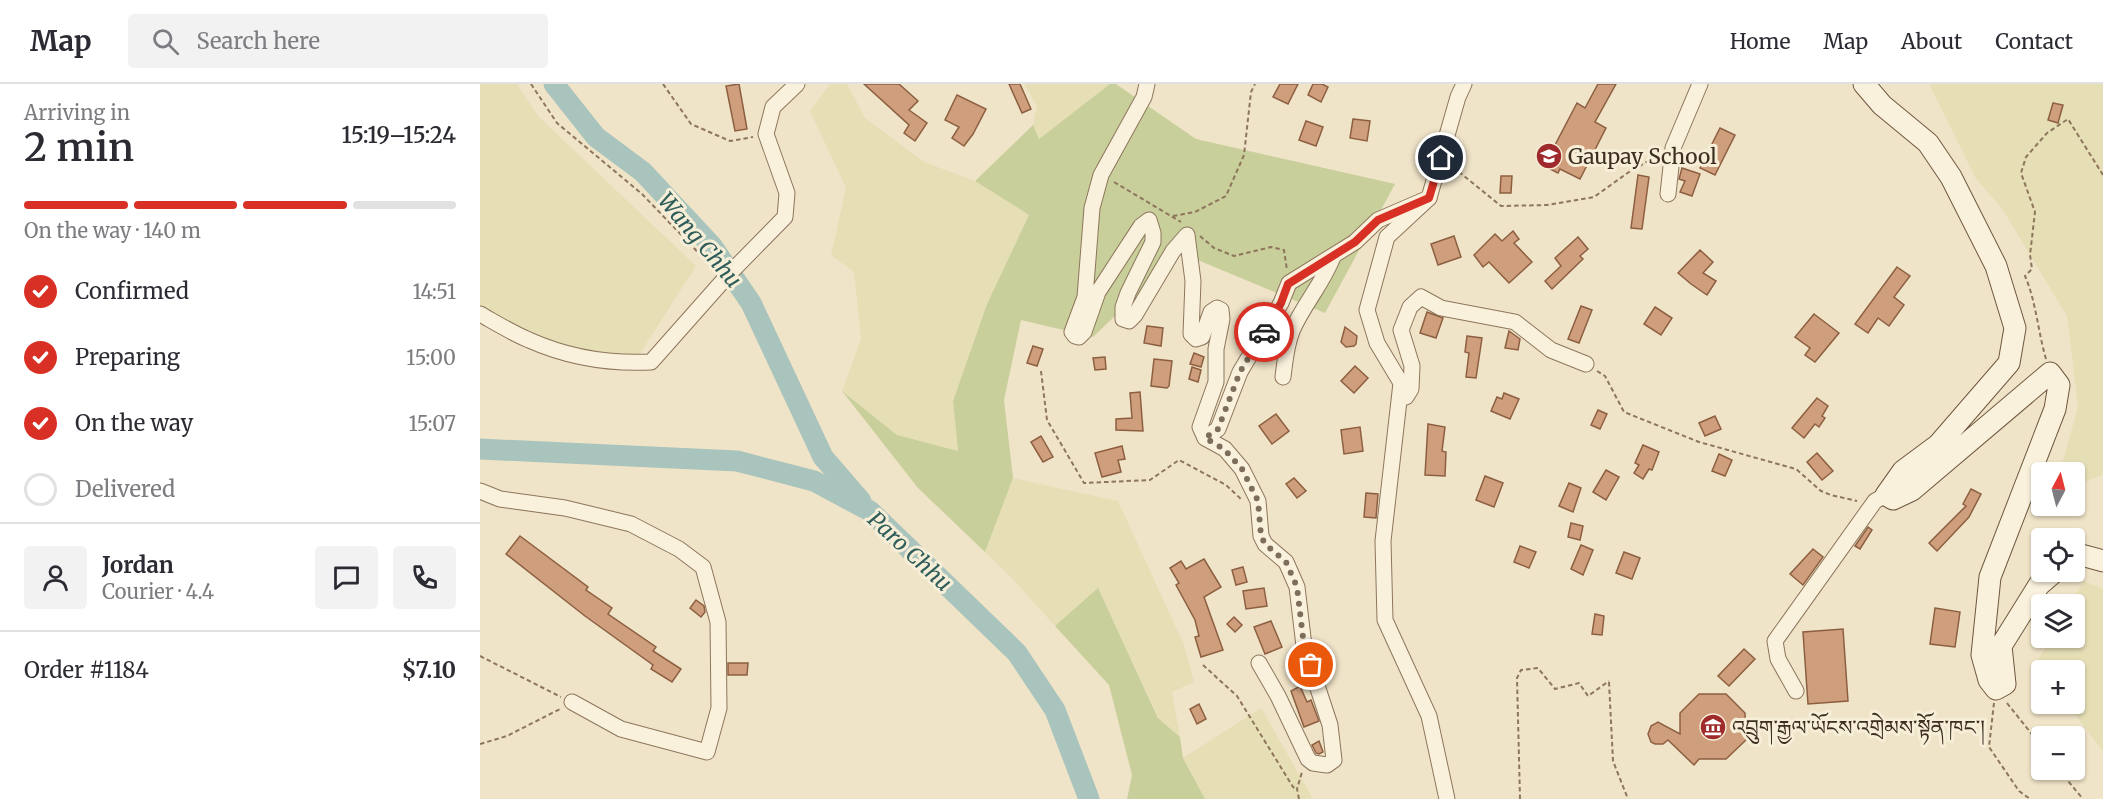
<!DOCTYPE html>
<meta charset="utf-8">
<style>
body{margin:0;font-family:Merriweather,"Noto Serif Tibetan",serif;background:#f2f2f3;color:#2b2b33;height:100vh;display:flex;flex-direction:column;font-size:22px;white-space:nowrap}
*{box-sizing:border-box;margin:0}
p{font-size:20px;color:#7c7c81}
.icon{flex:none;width:33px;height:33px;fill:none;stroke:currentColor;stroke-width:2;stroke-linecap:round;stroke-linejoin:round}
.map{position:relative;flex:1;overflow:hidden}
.sheet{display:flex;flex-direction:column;background:#fff;width:480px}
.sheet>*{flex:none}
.needle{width:39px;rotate:7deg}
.fabs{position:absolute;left:1551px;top:378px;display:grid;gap:12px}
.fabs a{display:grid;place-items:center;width:54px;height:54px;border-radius:6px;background:#fff;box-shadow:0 2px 4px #0004;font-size:30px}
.pin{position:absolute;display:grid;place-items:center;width:51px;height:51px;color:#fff;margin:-26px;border:3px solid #fff;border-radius:50%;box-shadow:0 2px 6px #0007}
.courier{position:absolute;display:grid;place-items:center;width:60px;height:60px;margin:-30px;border:4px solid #d93025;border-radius:50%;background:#fff;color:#222;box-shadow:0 2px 8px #0007}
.headline em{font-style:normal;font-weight:600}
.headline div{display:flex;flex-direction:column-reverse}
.headline{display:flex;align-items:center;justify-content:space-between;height:102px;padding:0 24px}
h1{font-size:39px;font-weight:600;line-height:45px}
.bar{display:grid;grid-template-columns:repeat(4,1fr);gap:9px 6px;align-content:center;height:72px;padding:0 24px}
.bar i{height:8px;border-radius:4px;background:#e1e1e2}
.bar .selected{background:#d93025}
.bar p{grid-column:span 4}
.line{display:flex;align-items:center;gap:15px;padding:0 24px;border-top:2px solid #e1e1e2}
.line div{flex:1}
.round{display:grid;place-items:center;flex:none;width:63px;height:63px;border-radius:6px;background:#f2f2f3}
ol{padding:0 24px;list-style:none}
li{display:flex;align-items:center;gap:18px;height:66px}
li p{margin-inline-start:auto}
li .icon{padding:6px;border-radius:50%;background:#d93025;color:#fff;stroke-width:4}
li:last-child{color:#7c7c81}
li i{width:33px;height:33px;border:3px solid #e1e1e2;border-radius:50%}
header{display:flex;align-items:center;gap:36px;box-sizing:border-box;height:84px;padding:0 30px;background:#fff;border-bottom:2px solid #e1e1e2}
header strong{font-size:28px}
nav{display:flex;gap:33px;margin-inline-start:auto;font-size:21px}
.search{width:420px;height:54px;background:#f2f2f3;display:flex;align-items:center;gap:15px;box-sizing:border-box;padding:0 21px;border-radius:6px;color:#7c7c81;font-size:22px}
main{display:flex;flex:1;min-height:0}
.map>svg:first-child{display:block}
</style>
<header>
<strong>Map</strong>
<div class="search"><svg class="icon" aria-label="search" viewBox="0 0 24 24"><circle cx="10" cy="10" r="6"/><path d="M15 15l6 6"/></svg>Search here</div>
<nav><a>Home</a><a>Map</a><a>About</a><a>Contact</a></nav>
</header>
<main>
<section class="sheet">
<div class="headline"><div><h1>2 min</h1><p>Arriving in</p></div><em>15:19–15:24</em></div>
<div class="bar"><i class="selected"></i><i class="selected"></i><i class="selected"></i><i></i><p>On the way · 140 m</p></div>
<ol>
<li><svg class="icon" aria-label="check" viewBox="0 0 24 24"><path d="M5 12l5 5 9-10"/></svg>Confirmed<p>14:51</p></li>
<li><svg class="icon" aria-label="check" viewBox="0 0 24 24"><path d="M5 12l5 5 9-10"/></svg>Preparing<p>15:00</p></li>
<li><svg class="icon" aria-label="check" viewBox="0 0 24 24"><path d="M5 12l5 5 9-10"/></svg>On the way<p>15:07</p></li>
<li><i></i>Delivered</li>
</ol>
<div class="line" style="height:108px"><a class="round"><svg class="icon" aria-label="person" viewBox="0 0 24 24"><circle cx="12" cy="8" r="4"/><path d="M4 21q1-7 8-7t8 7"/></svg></a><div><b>Jordan</b><p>Courier · 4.4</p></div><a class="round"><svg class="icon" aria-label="chat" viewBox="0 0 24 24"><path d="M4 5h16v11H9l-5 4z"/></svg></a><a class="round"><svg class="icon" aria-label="phone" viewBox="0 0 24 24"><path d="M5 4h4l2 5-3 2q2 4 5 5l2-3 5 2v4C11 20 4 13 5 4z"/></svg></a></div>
<div class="line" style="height:78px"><div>Order #1184</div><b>$7.10</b></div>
</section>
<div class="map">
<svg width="1623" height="715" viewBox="0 0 1623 715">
<rect width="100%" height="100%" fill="#f0e4c8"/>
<g fill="#e6deb5">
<path d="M0,0h37l21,32 158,150 -64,100 -152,-44z"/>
<path d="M350,0h17l18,34 59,44 51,19 54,34 -42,89 -34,97 5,50 -61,-16 -55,-44 19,-52 -7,-67 -23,-17 15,-67 -36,-77z"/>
<path d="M544,0h86l-71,55 -6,-14 4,-19z"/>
<path d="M1449,0h174v391l-28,10 -1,-13h-14l18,-66 -11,-90 -66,-109 -25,-28z"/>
<path d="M533,394l105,23 66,144 10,37 -22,10 8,45 -21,-19 -61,-129 -43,37 -45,-50 -25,-24z"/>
<path d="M1604,497l19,8v162l-36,-47h7v-34h-32l-6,-7 15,-25h23v-34h-4z"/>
<path d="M781,624l51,89 -1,2h-106l-22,-41z"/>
</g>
<g fill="#c9cf9b">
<path d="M630,0h6l80,55 199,45 -70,129 -144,-60 -88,84 -72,-17 -17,80 9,78 -28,74 -67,-64 -76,-97 55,44 61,16 -5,-50 34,-97 42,-89 -54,-34 58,-56 6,14z"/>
<path d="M618,504l60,130 22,19 3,21 22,41h-78l5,-24 -23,-90 -54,-59z"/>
</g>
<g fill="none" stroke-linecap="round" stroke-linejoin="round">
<g stroke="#a9c4bc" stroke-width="21">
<path d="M74,0l42,53 47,35 69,74 39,57 72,154 38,44"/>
<path d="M0,365l257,12 77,20 56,30 147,142 38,57 34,89"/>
</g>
</g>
<g fill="#cf9f7d" stroke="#8d5f41" stroke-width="1.5">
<path d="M259,0l8,45 -12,2 -9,-45z"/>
<path d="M384,0h35l19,17 -9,9 18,13 -12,18 -11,-8 5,-8z"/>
<path d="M529,0h11l11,25 -9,4z"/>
<path d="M800,0h18l-10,20 -15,-7z"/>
<path d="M833,0h9l6,3 -7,15 -13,-7z"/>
<path d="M1118,0h18l-21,38 11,6 -26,51 -20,-10 -2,4 -14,-7 33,-63 8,5z"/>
<path d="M477,11l29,14 -13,25 -9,12 -12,-8 7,-11 -14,-7z"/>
<path d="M1573,19l10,2 -5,18 -10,-3z"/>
<path d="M873,35l17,2 -3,20 -17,-3z"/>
<path d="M826,37l17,6 -7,19 -17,-6z"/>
<path d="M1240,44l15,7 -20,40 -15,-7z"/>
<path d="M1202,84l18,6 -8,22 -12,-4 5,-11 -6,-2z"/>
<path d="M1158,91l11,2 -7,52 -11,-1z"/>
<path d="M1021,92h11l-1,17h-11z"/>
<path d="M1033,147l6,8 -5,4 18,19 -23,21 -20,-21 -6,5 -9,-12 21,-21 7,7z"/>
<path d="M974,152l7,21 -23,8 -7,-21z"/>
<path d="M1098,153l10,12 -8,7 3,3 -31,30 -7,-8 16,-15 -6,-8z"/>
<path d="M1220,166l13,12 -10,11 13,8 -9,14 -16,-11 -13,-11z"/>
<path d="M1417,183l13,9 -16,21 10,8 -15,21 -11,-8 -10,15 -13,-9z"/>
<path d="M1101,222l11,4 -13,33 -11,-4z"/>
<path d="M1175,223l17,11 -11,17 -17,-11z"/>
<path d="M947,228l16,6 -7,20 -16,-5z"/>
<path d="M1334,230l25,19 -24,29 -10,-7 5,-7 -15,-11z"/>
<path d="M667,242l16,2 -2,18 -17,-3z"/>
<path d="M865,243l12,9 -1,8 -2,2 -8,1 -5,-5z"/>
<path d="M1029,247l11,8 -2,11 -13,-2z"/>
<path d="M987,252l15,2 -6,40 -10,-1 3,-24 -4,-1z"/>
<path d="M553,262l10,3 -6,17 -10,-3z"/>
<path d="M714,269l10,4 -3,10 -11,-3z"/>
<path d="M625,273l1,12 -11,1 -2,-12z"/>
<path d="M674,275l18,2 -3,25 -2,2 -16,-2z"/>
<path d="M875,282l13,12 -14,15 -13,-12z"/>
<path d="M712,283l9,3 -3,12 -9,-3z"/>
<path d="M660,308l3,39 -27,-1v-11l16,-1 -2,-25z"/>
<path d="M1024,309l15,6 -9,20 -19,-8 6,-14 5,2z"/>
<path d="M1337,314l11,8 -6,10 3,2 -6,9 -4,-3 -11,14 -12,-10z"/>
<path d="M1118,326l9,4 -7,15 -9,-4z"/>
<path d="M796,330l13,17 -17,13 -13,-18z"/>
<path d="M1235,332l6,13 -16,7 -6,-13z"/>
<path d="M948,340l17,3 -3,24 4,1 -1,24 -20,-1z"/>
<path d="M880,343l3,24 -19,3 -3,-24z"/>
<path d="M561,352l12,21 -10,5 -12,-20z"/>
<path d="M1163,361l16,7 -7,18 -3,-1 -6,10 -9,-6 5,-8 -4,-2z"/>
<path d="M642,362l3,13 -7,1 3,12 -19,5 -7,-24z"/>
<path d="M1337,369l16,18 -11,9 -15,-18z"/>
<path d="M1239,370l13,6 -7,16 -13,-5z"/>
<path d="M1126,386l13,7 -13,23 -13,-8z"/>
<path d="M1005,392l18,7 -9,24 -18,-7z"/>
<path d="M814,394l12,13 -9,7 -11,-14z"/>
<path d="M1089,399l12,5 -8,24 -14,-6z"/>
<path d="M1491,405l10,5 -12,23 -32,34 -8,-8 37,-37 -3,-2z"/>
<path d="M886,409l12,1 -2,24 -12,-1z"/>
<path d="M1091,439l12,3 -3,14 -12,-3z"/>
<path d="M1388,443l4,3 -12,19 -5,-3z"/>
<path d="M40,452l68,51 -2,3 26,18 -4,6 48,33 -3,4 28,18 -9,13 -21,-13 2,-4 -68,-49 -79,-62z"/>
<path d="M1101,461l12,5 -10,25 -12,-6z"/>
<path d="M1040,462l16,6 -7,16 -15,-6z"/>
<path d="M1333,465l10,8 -20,28 -13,-11z"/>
<path d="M1144,468l16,6 -8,21 -16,-6z"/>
<path d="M724,475l17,28 -17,10 19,53 -22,7 -6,-20 4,-1 -4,-16 -19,-35 3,-2 -9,-15 11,-7 5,8z"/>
<path d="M763,483l4,15 -11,3 -4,-15z"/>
<path d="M784,504l3,18 -21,3 -3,-18z"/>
<path d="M216,516l8,6 1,6 -4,5 -11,-9z"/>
<path d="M1455,524l25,4 -5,35 -25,-3z"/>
<path d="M1115,530l9,2 -2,19 -10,-1z"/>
<path d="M754,533l8,8 -7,7 -8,-8z"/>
<path d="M791,537l11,26 -17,7 -11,-27z"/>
<path d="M1363,545l5,72 -40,3 -5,-72z"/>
<path d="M1264,565l11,10 -26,27 -11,-10z"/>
<path d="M248,579h20l-1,12h-19z"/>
<path d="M820,602l7,16 4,-2 8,21 -15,6 -13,-36z"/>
<path d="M1219,610h27l19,19 1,27 -20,19h-27l-5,6 -26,-25 -5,4h-8l-4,-2 -3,-8 3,-8 7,-4 22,12v-21z"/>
<path d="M719,620l7,15 -9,5 -7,-15z"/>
<path d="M839,657l4,11 -4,2 -3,-1 -4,-8z"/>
</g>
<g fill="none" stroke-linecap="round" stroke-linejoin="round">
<defs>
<g id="street">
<path d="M667,0l-3,13 -43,78 -9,33 -7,89 -13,35 3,4 4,1 5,-5 14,-40 43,-66 8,-6 4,13v9l-25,51 -5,14v12l6,2 6,-6 38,-64 14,-16 6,46 -2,53 5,5 6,-2 9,-25 6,-4 4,2 1,9 -6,30v33l-16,45 5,11 13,-9 22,-57 41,-69 8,-20 66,-41 23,-22 51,-22"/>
<path d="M1188,110l5,-46 27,-64"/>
<path d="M0,230c16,9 32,19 49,26 38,17 81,24 122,22l78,-88 56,-57 2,-24 -21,-59 7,-27 24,-23"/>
<path d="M803,293c2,-16 3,-31 9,-46 11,-26 30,-46 41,-74"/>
<path d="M926,313l5,-8 1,-23 -11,-36 9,-23 11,-10 20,11 74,14 36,28 35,14"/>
<path d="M725,354l20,11 17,20 16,32 3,35 4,8 21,18 11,25 7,59 26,79 4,35 -7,5 -14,-2 -5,-4 -30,-63 -19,-33"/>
<path d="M0,407l20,8 65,9 66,16 48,25 24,18 15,55 1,86 -12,44 -86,-23 -49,-27"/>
<path d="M1316,607l-18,-32 -3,-18 100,-140 11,-6"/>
<path d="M967,715l-18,-83 -44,-96 -2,-79 18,-158 -24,-40 -10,-33 20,-73 42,-39 29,-101 6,-13"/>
</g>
<g id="secondary">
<path d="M1384,0l18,21 46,38 23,34 45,89 19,62 -6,35 -71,82 -35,26 -17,24 7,4 19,-9 138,-117 9,12 -4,24 -65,168 -8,78 7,25 7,9 9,-5 -4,-38 38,-61 15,-13"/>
<path d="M1594,469l29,8"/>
</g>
</defs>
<use href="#street" stroke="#8d765c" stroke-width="17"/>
<use href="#secondary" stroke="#6f573f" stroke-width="23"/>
<g stroke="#8d765c" stroke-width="2" stroke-dasharray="4.5 3" stroke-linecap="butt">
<path d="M51,0l26,39 85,71 69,72 6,3"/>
<path d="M183,0l28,40 39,17 23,-4"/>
<path d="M973,83l48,39 46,-1 47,-8 35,-25 28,-16"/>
<path d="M634,98l67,40"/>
<path d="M693,132l22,-4 31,-16 18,-41 7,-63 4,-8"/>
<path d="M720,152l14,12 20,8 37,-9 13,3 3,20"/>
<path d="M1566,275c-8,-27 -10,-58 -21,-83l7,-7 -2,-14 5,-43 -14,-39 5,-16 21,-24 21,-14 35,56"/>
<path d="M561,287l6,49 37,63 66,-3 29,-20 47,25 16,15"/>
<path d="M1117,287l8,5 19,36 75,30 97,27 25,22 10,4 26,6"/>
<path d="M0,572l81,41"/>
<path d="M723,581l34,31 56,91 4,2"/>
<path d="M1129,598l4,79 15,38"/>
<path d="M1514,619l-5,44 30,44 11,8"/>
<path d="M1527,619l35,44"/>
<path d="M0,660l27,-8 55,-28"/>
<path d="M1579,686l24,29"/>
<path d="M819,715l-2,-10 5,-17"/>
<path d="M1040,715l-3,-121 4,-8 17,-2 17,21 24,-6 9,13 21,-15"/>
</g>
<use href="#street" stroke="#faf1dc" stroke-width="15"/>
<use href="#secondary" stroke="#faf1dc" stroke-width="21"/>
</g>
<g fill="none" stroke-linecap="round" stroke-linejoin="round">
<path stroke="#7c6e5b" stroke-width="6" stroke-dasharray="0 10.8" d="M784,248l-24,40 -22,57 -13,9 19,11 18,20 16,32 3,35 4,8 21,18 11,25 7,59 7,19"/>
<path stroke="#d93025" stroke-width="8" d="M784,248l17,-29 7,-19 67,-42 23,-22 51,-22 12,-40"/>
</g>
<defs>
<symbol id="school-disc" viewBox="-11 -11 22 22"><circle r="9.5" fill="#9e2a2b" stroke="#f7eed8"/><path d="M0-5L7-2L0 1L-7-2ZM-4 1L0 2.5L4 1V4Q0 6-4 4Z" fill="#fff"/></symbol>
<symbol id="museum-disc" viewBox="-11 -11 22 22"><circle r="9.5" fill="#9e2a2b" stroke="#f7eed8"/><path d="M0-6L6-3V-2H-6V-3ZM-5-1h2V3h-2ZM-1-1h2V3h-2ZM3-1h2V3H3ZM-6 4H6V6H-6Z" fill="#fff"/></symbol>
</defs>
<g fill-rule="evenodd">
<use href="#school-disc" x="1054" y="57" width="30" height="30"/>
<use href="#museum-disc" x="1218" y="628" width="30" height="30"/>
</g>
<g text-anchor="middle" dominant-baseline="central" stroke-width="6" stroke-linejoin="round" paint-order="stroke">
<g font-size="21" fill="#3d2e20" stroke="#f7eed8" text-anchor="start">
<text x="1088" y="72">Gaupay School</text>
<text x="1252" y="643">འབྲུག་རྒྱལ་ཡོངས་འགྲེམས་སྟོན་ཁང་།</text>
</g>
<g font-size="22" font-style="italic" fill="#2f5d5a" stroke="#f7eed8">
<text transform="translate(220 156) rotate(50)">Wang Chhu</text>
<text transform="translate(430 467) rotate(43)">Paro Chhu</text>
</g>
</g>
</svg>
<div class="fabs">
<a><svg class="needle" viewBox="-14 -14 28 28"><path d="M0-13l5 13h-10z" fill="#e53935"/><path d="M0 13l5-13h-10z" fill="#7c7c81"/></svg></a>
<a><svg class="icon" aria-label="locate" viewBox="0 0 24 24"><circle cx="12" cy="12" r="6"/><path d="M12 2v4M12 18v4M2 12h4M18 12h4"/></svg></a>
<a><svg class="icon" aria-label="layers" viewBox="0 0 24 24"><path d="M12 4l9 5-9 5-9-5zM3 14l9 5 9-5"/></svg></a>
<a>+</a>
<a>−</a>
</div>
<div class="pin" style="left:831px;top:581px;background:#ea580c"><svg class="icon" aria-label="bag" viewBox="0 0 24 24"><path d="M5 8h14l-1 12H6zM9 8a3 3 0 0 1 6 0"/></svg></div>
<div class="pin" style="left:961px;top:74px;background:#1f2937"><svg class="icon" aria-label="home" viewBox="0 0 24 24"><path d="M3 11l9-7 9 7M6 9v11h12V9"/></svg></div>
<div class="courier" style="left:784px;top:248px"><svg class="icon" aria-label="car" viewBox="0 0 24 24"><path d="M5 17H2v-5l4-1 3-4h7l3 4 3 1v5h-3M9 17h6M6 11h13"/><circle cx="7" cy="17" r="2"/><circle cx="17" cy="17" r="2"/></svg></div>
</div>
</main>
